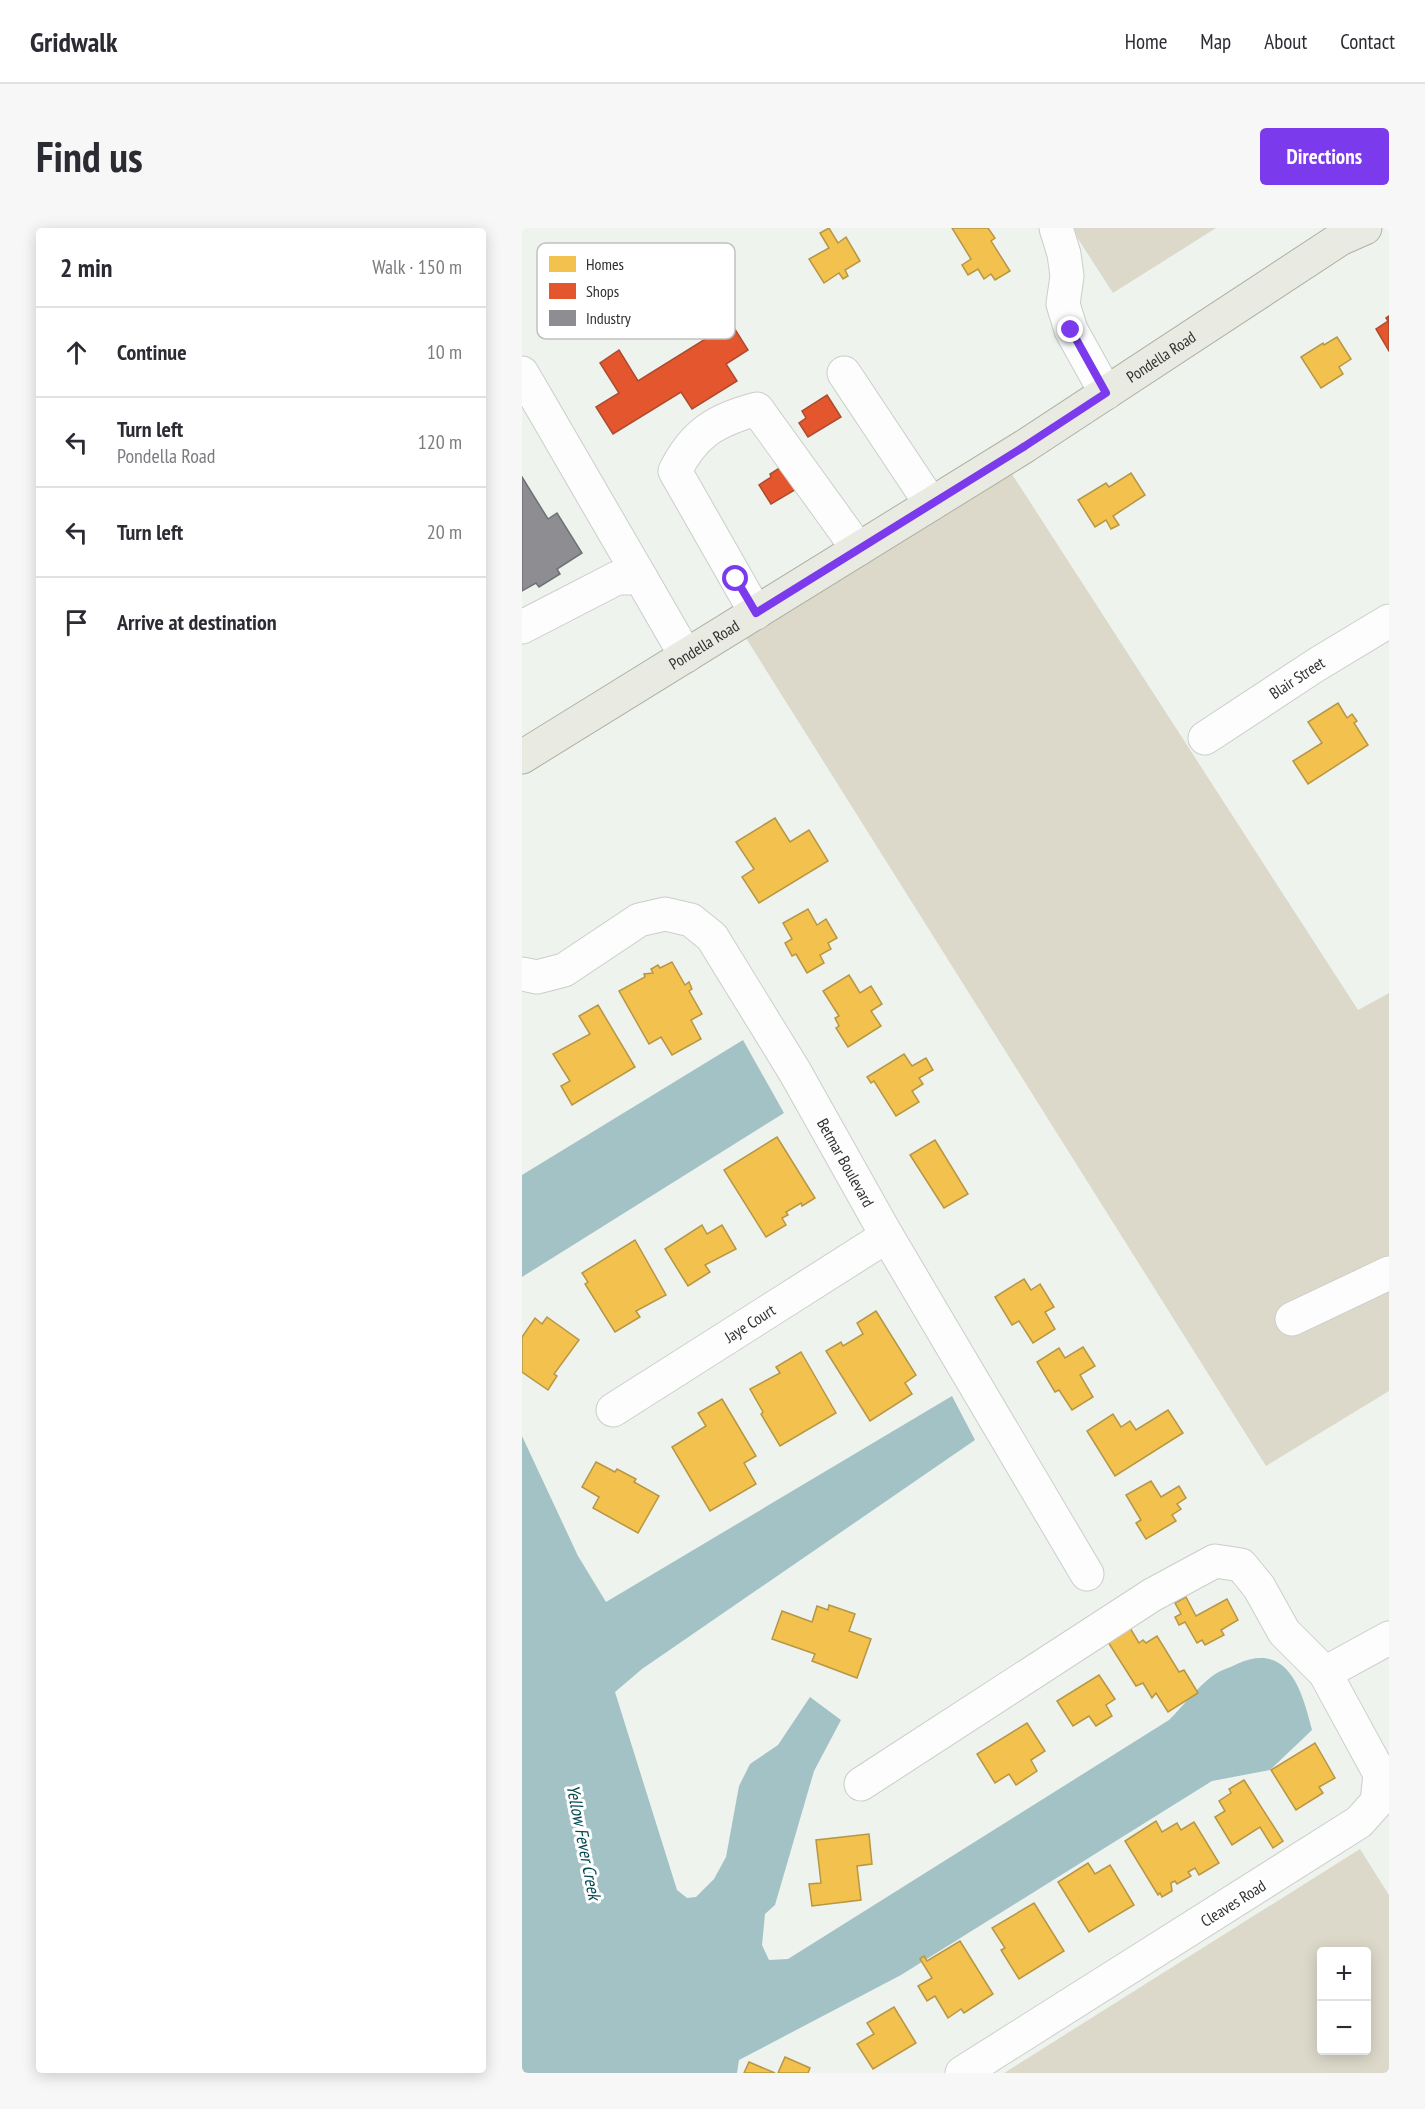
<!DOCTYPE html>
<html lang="en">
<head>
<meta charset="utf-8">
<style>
	:root { --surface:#fff; --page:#f7f7f7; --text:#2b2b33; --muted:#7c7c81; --line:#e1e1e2; --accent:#7c3aed }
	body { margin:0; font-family:"PT Sans Narrow",sans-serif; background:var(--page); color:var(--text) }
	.controls { position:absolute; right:18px; bottom:18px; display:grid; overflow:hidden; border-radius:6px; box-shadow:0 3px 15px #0003 }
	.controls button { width:54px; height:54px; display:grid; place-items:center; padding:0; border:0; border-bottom:2px solid var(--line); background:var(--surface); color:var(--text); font:30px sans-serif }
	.stop { position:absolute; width:18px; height:18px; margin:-14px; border:4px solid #7c3aed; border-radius:50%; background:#fff }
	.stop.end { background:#7c3aed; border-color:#fff; box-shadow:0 2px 6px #0008 }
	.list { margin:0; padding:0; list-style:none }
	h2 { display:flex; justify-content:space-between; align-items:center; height:78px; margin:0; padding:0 24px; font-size:26px }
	h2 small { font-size:20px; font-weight:400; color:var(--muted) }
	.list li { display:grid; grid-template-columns:39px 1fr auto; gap:18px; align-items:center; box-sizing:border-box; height:90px; padding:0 24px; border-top:2px solid var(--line) }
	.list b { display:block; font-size:22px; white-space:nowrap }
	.list p { margin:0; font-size:20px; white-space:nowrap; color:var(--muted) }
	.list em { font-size:20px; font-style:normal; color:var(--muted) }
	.icon { flex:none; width:33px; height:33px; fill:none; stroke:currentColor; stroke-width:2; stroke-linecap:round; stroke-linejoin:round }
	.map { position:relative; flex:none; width:867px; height:1845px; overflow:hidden; border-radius:6px }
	header { display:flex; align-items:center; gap:36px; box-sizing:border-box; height:84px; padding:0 30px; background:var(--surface); border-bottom:2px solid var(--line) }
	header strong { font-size:28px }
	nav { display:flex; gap:33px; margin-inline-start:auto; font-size:21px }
	.intro { display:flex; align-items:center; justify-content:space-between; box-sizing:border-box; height:144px; padding:0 36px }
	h1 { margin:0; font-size:42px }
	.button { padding:15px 27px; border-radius:6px; background:var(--accent); color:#fff; font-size:21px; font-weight:700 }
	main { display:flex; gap:36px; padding:0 36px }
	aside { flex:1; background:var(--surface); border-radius:6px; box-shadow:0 3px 15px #0003 }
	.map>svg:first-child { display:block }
</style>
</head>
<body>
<header>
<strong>Gridwalk</strong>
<nav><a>Home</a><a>Map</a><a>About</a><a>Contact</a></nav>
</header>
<div class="intro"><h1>Find us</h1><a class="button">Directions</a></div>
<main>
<aside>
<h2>2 min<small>Walk · 150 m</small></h2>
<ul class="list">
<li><svg class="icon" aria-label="ahead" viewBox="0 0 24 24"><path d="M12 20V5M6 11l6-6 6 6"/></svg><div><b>Continue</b></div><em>10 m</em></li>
<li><svg class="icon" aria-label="left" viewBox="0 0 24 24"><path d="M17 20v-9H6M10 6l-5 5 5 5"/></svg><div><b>Turn left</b><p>Pondella Road</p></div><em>120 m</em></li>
<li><svg class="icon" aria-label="left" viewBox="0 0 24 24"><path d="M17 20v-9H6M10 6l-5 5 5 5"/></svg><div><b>Turn left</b></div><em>20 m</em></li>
<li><svg class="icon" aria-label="arrive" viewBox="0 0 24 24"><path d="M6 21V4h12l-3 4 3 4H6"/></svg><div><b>Arrive at destination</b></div></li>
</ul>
</aside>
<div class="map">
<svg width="867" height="1845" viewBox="0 0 867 1845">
	<rect width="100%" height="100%" fill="#eef3ee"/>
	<g fill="#ddd9ca" fill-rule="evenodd">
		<polygon points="549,0 694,0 591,65"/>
		<polygon points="488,243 836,782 867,765 867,1163 744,1238 222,407"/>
		<path d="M 838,1621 L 867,1667 L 867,1845 L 482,1845 ZM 800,1724 L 844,1724 L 844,1822 L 800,1822 Z"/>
	</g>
	<g fill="#a2c2c5">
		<polygon points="221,812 262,885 0,1049 0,947"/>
		<path d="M 430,1168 L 453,1212 L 120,1441 L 93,1464 L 155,1662 L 165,1670 L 174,1669 L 192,1651 L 204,1629 L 217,1558 L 228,1536 L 256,1517 L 288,1469 L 319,1492 L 292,1543 L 253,1677 L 243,1686 L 240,1717 L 247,1732 L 266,1731 L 647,1492 C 661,1478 674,1461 689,1449 C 696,1443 707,1440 715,1436 C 766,1413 780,1462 790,1502 L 748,1542 L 690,1553 L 379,1747 L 217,1832 L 215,1845 L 0,1845 L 0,1208 L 56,1328 L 84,1374 Z"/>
	</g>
	<g fill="#f2c14e" stroke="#b79644" stroke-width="1.5">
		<polygon points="307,0 316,15 324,9 338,33 323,42 326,48 321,51 317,45 302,55 287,31 307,20 298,5"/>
		<polygon points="430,0 466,0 473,10 469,13 488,43 473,52 469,46 462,51 456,41 446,47 440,37 449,31"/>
		<polygon points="815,109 829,131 817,139 821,146 799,160 779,129 801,115 802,117"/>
		<polygon points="609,245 623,267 591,288 597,297 589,301 584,292 573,299 556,272 584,255 587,259"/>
		<polygon points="816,475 825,490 830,486 835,493 832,495 846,517 786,556 771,533 800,515 786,494"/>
		<polygon points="253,590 268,614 287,602 306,633 237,675 220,649 232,641 214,614"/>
		<polygon points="286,681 295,697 304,691 315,710 306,715 309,721 298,727 302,735 285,745 274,726 270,728 263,715 270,711 261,695"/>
		<polygon points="150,734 163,757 167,754 170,761 167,763 180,786 169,792 179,811 150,827 139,809 127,816 97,763 123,749 122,746 131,745 129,741 136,737 138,740"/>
		<polygon points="327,747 338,765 349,758 360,776 349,783 359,798 326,819 314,800 317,798 313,790 317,788 301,763"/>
		<polygon points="76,777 113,839 50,877 39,858 48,853 31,826 68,806 57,788"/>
		<polygon points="382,826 390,838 404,830 411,842 397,850 401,856 390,863 397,874 374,888 352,853 349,855 345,849"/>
		<polygon points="255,909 293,970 280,978 279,975 264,984 266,987 260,990 264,997 244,1009 202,942"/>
		<polygon points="413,912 446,966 422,980 388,927"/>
		<polygon points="180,997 185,1006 200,997 214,1021 183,1037 188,1044 166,1058 143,1021"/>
		<polygon points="113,1012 144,1067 114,1083 118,1089 93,1104 63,1056 66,1054 60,1045"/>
		<polygon points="502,1051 509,1062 518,1056 532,1079 523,1084 533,1101 511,1115 497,1093 490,1097 473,1069"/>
		<polygon points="354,1083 394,1147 383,1155 390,1166 348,1193 304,1123 319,1114 321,1118 341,1106 335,1095"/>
		<polygon points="25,1089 57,1112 32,1146 35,1148 26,1162 0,1144 0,1109 13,1090 20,1096"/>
		<polygon points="561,1119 573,1138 558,1147 571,1169 550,1182 537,1162 533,1164 515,1134 537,1120 543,1130"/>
		<polygon points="279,1124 314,1185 258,1218 239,1186 241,1184 228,1161 258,1145 254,1139"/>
		<polygon points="200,1171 234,1228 222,1235 234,1256 188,1283 150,1219 184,1198 176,1185"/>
		<polygon points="646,1182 661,1205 593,1248 565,1203 591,1186 599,1199 608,1193 614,1202"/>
		<polygon points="74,1234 93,1244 95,1241 114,1251 112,1254 137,1268 116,1305 71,1280 77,1269 60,1259"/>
		<polygon points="629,1253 639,1269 657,1258 664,1270 655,1276 659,1281 650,1287 654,1293 624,1311 614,1295 619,1292 604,1267"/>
		<polygon points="664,1369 674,1388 705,1371 716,1392 699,1402 702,1407 683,1417 680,1412 675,1415 663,1394 657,1397 653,1389 659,1386 653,1375"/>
		<polygon points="307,1377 333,1386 327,1403 349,1411 335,1450 290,1433 293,1426 250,1411 260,1383 290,1394 295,1378 306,1382"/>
		<polygon points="608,1400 617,1415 621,1412 624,1415 635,1408 657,1444 662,1442 676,1465 646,1484 634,1465 630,1470 621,1455 614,1458 586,1414"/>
		<polygon points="577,1447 593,1471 584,1477 590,1488 574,1498 567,1488 551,1498 535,1473"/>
		<polygon points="505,1495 523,1523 509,1532 515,1543 494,1557 487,1546 473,1555 455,1526"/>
		<polygon points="793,1515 813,1550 797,1559 801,1565 774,1582 749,1542"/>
		<polygon points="722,1552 761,1613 751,1620 738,1599 710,1617 693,1589 703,1583 697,1573 709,1565 707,1561"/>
		<polygon points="634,1593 640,1604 655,1595 659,1602 672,1594 697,1635 677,1647 673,1640 666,1644 669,1648 655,1656 653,1653 649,1655 650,1663 640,1669 638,1665 636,1667 603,1613"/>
		<polygon points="347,1606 350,1636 335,1638 339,1672 290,1678 287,1656 299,1655 294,1612"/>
		<polygon points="566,1635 573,1646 588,1637 612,1677 567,1704 536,1654"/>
		<polygon points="512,1675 542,1723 497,1751 479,1722 483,1720 470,1700"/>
		<polygon points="438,1713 471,1766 442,1785 439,1781 426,1790 413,1768 405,1773 396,1758 410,1750 398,1731 402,1728 405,1733"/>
		<polygon points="372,1779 394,1815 351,1841 335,1816 352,1806 345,1795"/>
		<polygon points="263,1829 288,1840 286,1845 256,1845"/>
		<polygon points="227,1834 253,1845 222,1845"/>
	</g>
	<g fill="#e4572e" stroke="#ad4b2e" stroke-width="1.5">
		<polygon points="867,88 867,123 854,101 866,93 864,90"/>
		<polygon points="209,95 226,122 204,136 215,153 170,181 159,164 91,206 74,179 97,165 78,135 97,122 116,153"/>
		<polygon points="305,167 319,189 286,209 277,195 284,190 280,183"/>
		<polygon points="262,237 276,260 249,276 237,257 249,249 248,246"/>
	</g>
	<polygon fill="#8d8d92" stroke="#707174" stroke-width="1.5" points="0,249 26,291 35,285 60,325 35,341 38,346 17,359 14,355 0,363"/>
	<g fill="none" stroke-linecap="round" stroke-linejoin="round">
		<defs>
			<g id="minor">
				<polyline points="534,0 542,26 545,48 541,76 549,102 584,165"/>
				<polyline points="0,145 119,350"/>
				<polyline points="322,145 409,276"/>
				<path d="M 234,385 L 153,243 C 172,205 194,192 235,181 L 336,321"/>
				<polyline points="0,399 95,350 119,350 164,428"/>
				<path id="s1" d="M 683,510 L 794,437 L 867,393"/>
				<path id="s2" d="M 0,746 L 15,749 L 42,742 L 117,692 L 143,686 L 169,692 L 190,709 L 273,844 L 365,1008 L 565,1346"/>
				<polyline points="770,1091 867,1045"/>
				<path id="s3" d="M 91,1182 L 365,1008"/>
				<polyline points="803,1445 867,1410"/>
				<polyline points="339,1556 630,1367 693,1333 719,1337 737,1359 762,1404 803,1445 858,1546 855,1574 837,1594 440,1845"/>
			</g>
			<g id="major">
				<path id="s4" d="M 0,529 L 503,218 L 818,11 L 843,0"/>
			</g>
		</defs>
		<use href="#minor" stroke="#cbcecb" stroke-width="35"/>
		<use href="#major" stroke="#aeb2a1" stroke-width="35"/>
		<use href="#minor" stroke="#fcfdfc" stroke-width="33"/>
		<use href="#major" stroke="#e9eae2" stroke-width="33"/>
	</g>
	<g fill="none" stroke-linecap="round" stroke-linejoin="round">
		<polyline stroke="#7c3aed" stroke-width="8" points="214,351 234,385 503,218 584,165 549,102"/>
	</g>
	<g text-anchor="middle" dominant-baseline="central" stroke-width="6" stroke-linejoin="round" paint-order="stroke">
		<g font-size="16" fill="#2d302d" stroke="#fff">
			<text stroke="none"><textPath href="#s4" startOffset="754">Pondella Road</textPath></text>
			<text stroke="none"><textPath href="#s4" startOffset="214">Pondella Road</textPath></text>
			<text stroke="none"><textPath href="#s1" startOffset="110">Blair Street</textPath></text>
			<text stroke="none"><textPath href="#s2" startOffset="476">Betmar Boulevard</textPath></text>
			<text stroke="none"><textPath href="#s3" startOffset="162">Jaye Court</textPath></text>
			<text transform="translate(711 1675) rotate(-32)">Cleaves Road</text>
		</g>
		<g font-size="18" font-style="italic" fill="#024850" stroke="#fff">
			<text transform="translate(62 1614) rotate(79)">Yellow Fever Creek</text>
		</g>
	</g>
	<rect x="15" y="15" width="198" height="96" rx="9" fill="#fff" stroke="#c0c1c0" stroke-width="1.5"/>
	<rect x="27" y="28" width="27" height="16" fill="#f2c14e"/>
	<rect x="27" y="55" width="27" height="16" fill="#e4572e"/>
	<rect x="27" y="82" width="27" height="16" fill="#8d8d92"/>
	<g font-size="16" fill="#2d302d">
		<text x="64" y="42">Homes</text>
		<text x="64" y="69">Shops</text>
		<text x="64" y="96">Industry</text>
	</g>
</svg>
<div class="controls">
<button>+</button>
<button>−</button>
</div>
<div class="stop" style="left:214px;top:351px"></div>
<div class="stop end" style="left:549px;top:102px"></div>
</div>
</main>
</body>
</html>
